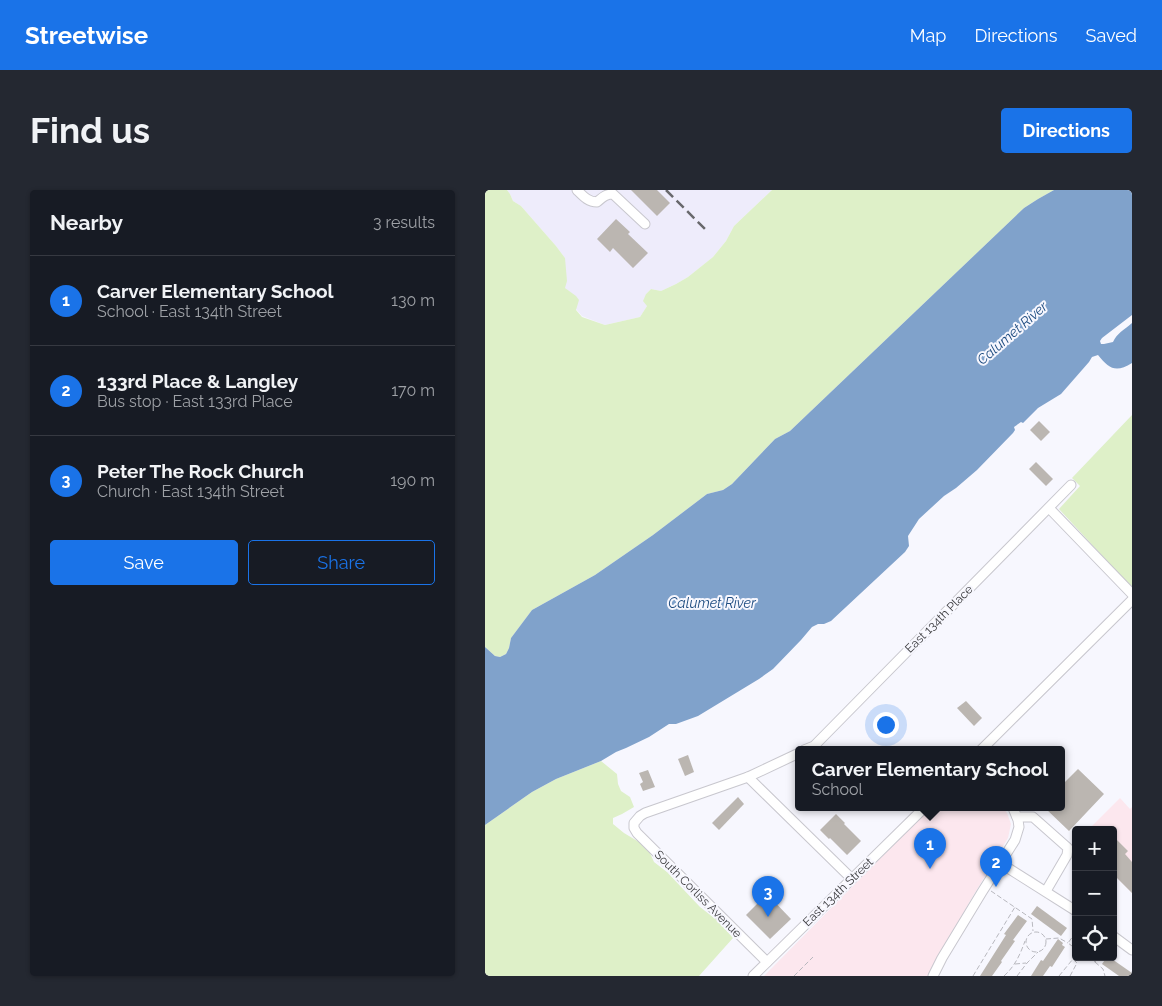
<!DOCTYPE html>
<html lang="en">
<head>
<meta charset="utf-8">
<style>
	:root { --surface:#171b24; --page:#242831; --text:#f1f3f6; --muted:#9ea1a6; --line:#363941; --accent:#1a73e8 }
	body { margin:0; font-family:Raleway,sans-serif; background:var(--page); color:var(--text) }
	.controls { position:absolute; right:15px; bottom:15px; display:grid; overflow:hidden; border-radius:5px; box-shadow:0 1px 4px #0004 }
	.controls button { width:45px; height:45px; display:grid; place-items:center; padding:0; border:0; border-bottom:1px solid var(--line); background:var(--surface); color:var(--text); font:25px sans-serif }
	.you { position:absolute; left:400px; top:534px; width:18px; height:18px; margin:-12px; border:4px solid #fff; border-radius:50%; background:#1a73e8; box-shadow:0 0 0 8px #1a73e833 }
	.badge { display:grid; place-items:center; width:32px; height:32px; border-radius:50%; background:var(--accent); color:#fff; font-size:16px; font-weight:700 }
	.pin { position:absolute; translate:-50% -41px; filter:drop-shadow(0 1px 2px #0008) }
	.pin::after { content:''; position:absolute; top:26px; width:18px; height:15px; background:inherit; clip-path:polygon(0 0,100% 0,50% 100%) }
	.popup { position:absolute; left:310px; top:556px; width:270px; height:65px; box-sizing:border-box; display:grid; place-content:center; border-radius:5px; background:var(--surface); filter:drop-shadow(0 1px 4px #0005); font-size:16px; white-space:nowrap; color:var(--muted) }
	.popup b { font-size:19px; color:var(--text) }
	.popup::after { content:''; position:absolute; left:50%; top:100%; margin-left:-10px; border:10px solid transparent; border-top-color:var(--surface) }
	.list { margin:0; padding:0; list-style:none }
	h2 { display:flex; justify-content:space-between; align-items:center; height:65px; margin:0; padding:0 20px; font-size:21px }
	h2 small { font-size:16px; font-weight:400; color:var(--muted) }
	.list li { display:grid; grid-template-columns:32px 1fr auto; gap:15px; align-items:center; box-sizing:border-box; height:90px; padding:0 20px; border-top:1px solid var(--line) }
	.list b { display:block; font-size:19px; white-space:nowrap }
	.list p { margin:0; font-size:16px; white-space:nowrap; color:var(--muted) }
	.list em { font-size:16px; font-style:normal; color:var(--muted) }
	.actions { display:flex; gap:10px; padding:15px 20px }
	.actions a { flex:1; padding:11px 0; border:1px solid var(--accent); border-radius:5px; text-align:center; font-size:18px; color:var(--accent) }
	.actions .main { background:var(--accent); color:#fff }
	.icon { flex:none; width:28px; height:28px; fill:none; stroke:currentColor; stroke-width:2; stroke-linecap:round; stroke-linejoin:round }
	.map { position:relative; flex:none; width:647px; height:786px; overflow:hidden; border-radius:5px }
	header { display:flex; align-items:center; gap:30px; box-sizing:border-box; height:70px; padding:0 25px; background:var(--accent); color:#fff }
	header strong { font-size:24px }
	nav { display:flex; gap:28px; margin-inline-start:auto; font-size:18px }
	.intro { display:flex; align-items:center; justify-content:space-between; box-sizing:border-box; height:120px; padding:0 30px }
	h1 { margin:0; font-size:35px }
	.button { padding:12px 22px; border-radius:5px; background:var(--accent); color:#fff; font-size:18px; font-weight:700 }
	main { display:flex; gap:30px; padding:0 30px }
	aside { flex:1; background:var(--surface); border-radius:5px; box-shadow:0 1px 4px #0004 }
	.map>svg:first-child { display:block }
</style>
</head>
<body>
<header>
<strong>Streetwise</strong>
<nav><a>Map</a><a>Directions</a><a>Saved</a></nav>
</header>
<div class="intro"><h1>Find us</h1><a class="button">Directions</a></div>
<main>
<aside>
<h2>Nearby<small>3 results</small></h2>
<ul class="list">
<li><span class="badge">1</span><div><b>Carver Elementary School</b><p>School · East 134th Street</p></div><em>130 m</em></li>
<li><span class="badge">2</span><div><b>133rd Place &amp; Langley</b><p>Bus stop · East 133rd Place</p></div><em>170 m</em></li>
<li><span class="badge">3</span><div><b>Peter The Rock Church</b><p>Church · East 134th Street</p></div><em>190 m</em></li>
</ul>
<div class="actions"><a class="main">Save</a><a>Share</a></div>
</aside>
<div class="map">
<svg width="647" height="786" viewBox="0 0 647 786">
	<rect width="100%" height="100%" fill="#f7f7fe"/>
	<polygon fill="#eeecfb" points="22,0 287,0 249,36 241,51 228,67 203,87 191,94 176,101 166,99 161,104 162,116 155,127 120,135 97,126 91,119 80,98 80,68 71,56 36,16 28,11 25,4"/>
	<g fill="#fce7ee">
		<polygon points="635,608 645,619 647,617 647,703 628,684 628,640 603,640"/>
		<polygon points="445,618 518,618 522,623 526,634 523,648 485,711 444,786 279,786"/>
	</g>
	<g fill="#def0c8">
		<polygon points="0,0 22,0 25,4 28,11 36,16 71,56 80,68 82,91 80,98 91,106 94,110 91,120 97,127 120,135 155,127 162,116 158,111 161,104 166,99 176,101 191,94 203,87 228,67 241,51 249,36 287,0 569,0 553,9 539,18 305,241 290,249 247,294 238,300 222,304 168,345 110,385 47,420 26,448 24,458 21,464 15,467 10,466 0,457"/>
		<polygon points="647,225 647,398 574,319 595,296 587,288"/>
		<polygon points="116,571 132,584 133,594 136,601 145,607 149,617 137,624 128,628 128,634 139,643 154,652 164,661 169,672 182,682 215,717 233,731 248,748 214,786 0,786 0,635 47,602 71,589"/>
	</g>
	<path fill="#80a2cb" d="M 569,0 L 647,0 L 647,125 L 617,148 L 615,151 L 616,154 L 619,154 L 628,152 C 632,143 639,140 647,133 L 647,173 C 631,183 624,179 613,165 L 607,167 L 604,172 L 576,204 L 553,218 L 538,233 L 536,232 L 529,237 L 530,240 L 528,243 L 492,280 L 471,298 L 459,306 L 434,329 L 423,346 L 424,356 L 420,362 L 346,431 L 339,434 L 333,434 L 327,437 L 316,450 L 288,479 L 274,489 L 213,526 L 191,534 L 184,534 L 164,547 L 141,558 L 131,562 L 116,571 L 71,589 L 47,602 L 0,635 L 0,457 L 10,466 L 15,467 L 21,464 L 24,458 L 26,448 L 47,420 L 110,385 L 168,345 L 222,304 L 238,300 L 247,294 L 290,249 L 305,241 L 539,18 L 553,9 Z"/>
	<g fill="#bbb6b1">
		<polygon points="146,0 172,0 185,13 172,26"/>
		<polygon points="131,29 145,42 143,44 163,63 148,78 128,58 125,62 112,49"/>
		<polygon points="554,231 565,242 556,251 545,240"/>
		<polygon points="551,272 568,289 561,296 544,279"/>
		<polygon points="481,511 497,528 489,536 472,518"/>
		<polygon points="203,565 209,582 200,586 193,569"/>
		<polygon points="593,579 619,604 584,641 560,618 576,618 576,596"/>
		<polygon points="163,580 170,597 158,601 155,594 158,592 154,583"/>
		<polygon points="253,607 259,614 234,640 227,633"/>
		<polygon points="351,624 360,633 359,634 376,651 362,665 345,648 344,649 335,640"/>
		<polygon points="628,646 643,661 640,664 647,672 647,703 628,684"/>
		<polygon points="282,704 306,729 285,749 261,725"/>
		<polygon points="552,716 582,738 576,746 546,724"/>
		<polygon points="533,725 542,731 528,750 530,751 516,771 517,772 507,786 495,786 521,745 519,744"/>
		<polygon points="573,749 578,753 577,755 580,757 567,777 565,776 558,786 546,786 556,770 558,771"/>
		<polygon points="622,767 624,767 647,783 647,786 634,786 617,774"/>
	</g>
	<g fill="none" stroke-linecap="round" stroke-linejoin="round">
		<defs>
			<g id="minor">
				<path d="M 92,0 C 98,6 103,12 112,12 C 117,8 120,4 128,4 L 160,34"/>
				<polyline points="564,318 647,404"/>
				<polyline points="319,560 329,556 586,295"/>
				<polyline points="496,560 647,410"/>
				<polyline points="263,587 367,689"/>
				<polyline points="532,627 548,627 583,658 582,665 561,701"/>
				<polyline points="515,673 591,721"/>
				<polyline points="628,746 647,760"/>
				<polyline points="282,772 152,643 149,638 149,633 155,626 160,623 263,587 314,563"/>
				<polyline points="268,786 439,618"/>
				<polyline points="448,786 457,768 497,702 530,650 534,637 533,630 528,618"/>
			</g>
		</defs>
		<use href="#minor" stroke="#c8c7ce" stroke-width="11"/>
		<g stroke="#b8b8be" stroke-width="1" stroke-dasharray="5 2.5" stroke-linecap="butt">
			<polyline points="506,701 547,729 548,741"/>
			<circle cx="551" cy="752" r="10"/>
			<polyline points="591,742 583,753 591,759"/>
			<polyline points="561,749 574,748 583,753"/>
			<polyline points="603,767 610,772 614,767"/>
			<polyline points="610,772 618,779 620,786"/>
			<polyline points="530,774 541,773"/>
			<polyline points="309,786 328,767"/>
			<polyline points="488,786 530,717"/>
			<path d="M 519,786 C 530,776 535,765 540,751"/>
			<polyline points="532,786 542,773 553,762"/>
			<polyline points="574,786 588,769 592,773 585,786"/>
		</g>
		<use href="#minor" stroke="#fff" stroke-width="9"/>
		<polyline stroke="#69696d" stroke-width="2.5" stroke-dasharray="10 5" stroke-linecap="butt" points="181,0 220,39"/>
	</g>
	<g text-anchor="middle" dominant-baseline="central" stroke-width="4" stroke-linejoin="round" paint-order="stroke">
		<g font-size="12" fill="#3c3c3f" stroke="#f7f7fe">
			<text transform="translate(454 429) rotate(-45)">East 134th Place</text>
			<text transform="translate(353 702) rotate(-44)">East 134th Street</text>
			<text transform="translate(213 704) rotate(45)">South Corliss Avenue</text>
		</g>
		<g font-size="14" font-style="italic" fill="#1e4c81" stroke="#f7f7fe">
			<text transform="translate(527 143) rotate(-41)">Calumet River</text>
			<text x="227" y="413">Calumet River</text>
		</g>
	</g>
</svg>
<div class="controls">
<button>+</button>
<button>−</button>
<button><svg class="icon" aria-label="locate" viewBox="0 0 24 24"><circle cx="12" cy="12" r="6"/><path d="M12 2v4M12 18v4M2 12h4M18 12h4"/></svg></button>
</div>
<div class="you"></div>
<div class="pin badge" style="left:445px;top:679px">1</div>
<div class="popup"><b>Carver Elementary School</b>School</div>
<div class="pin badge" style="left:511px;top:697px">2</div>
<div class="pin badge" style="left:283px;top:727px">3</div>
</div>
</main>
</body>
</html>
